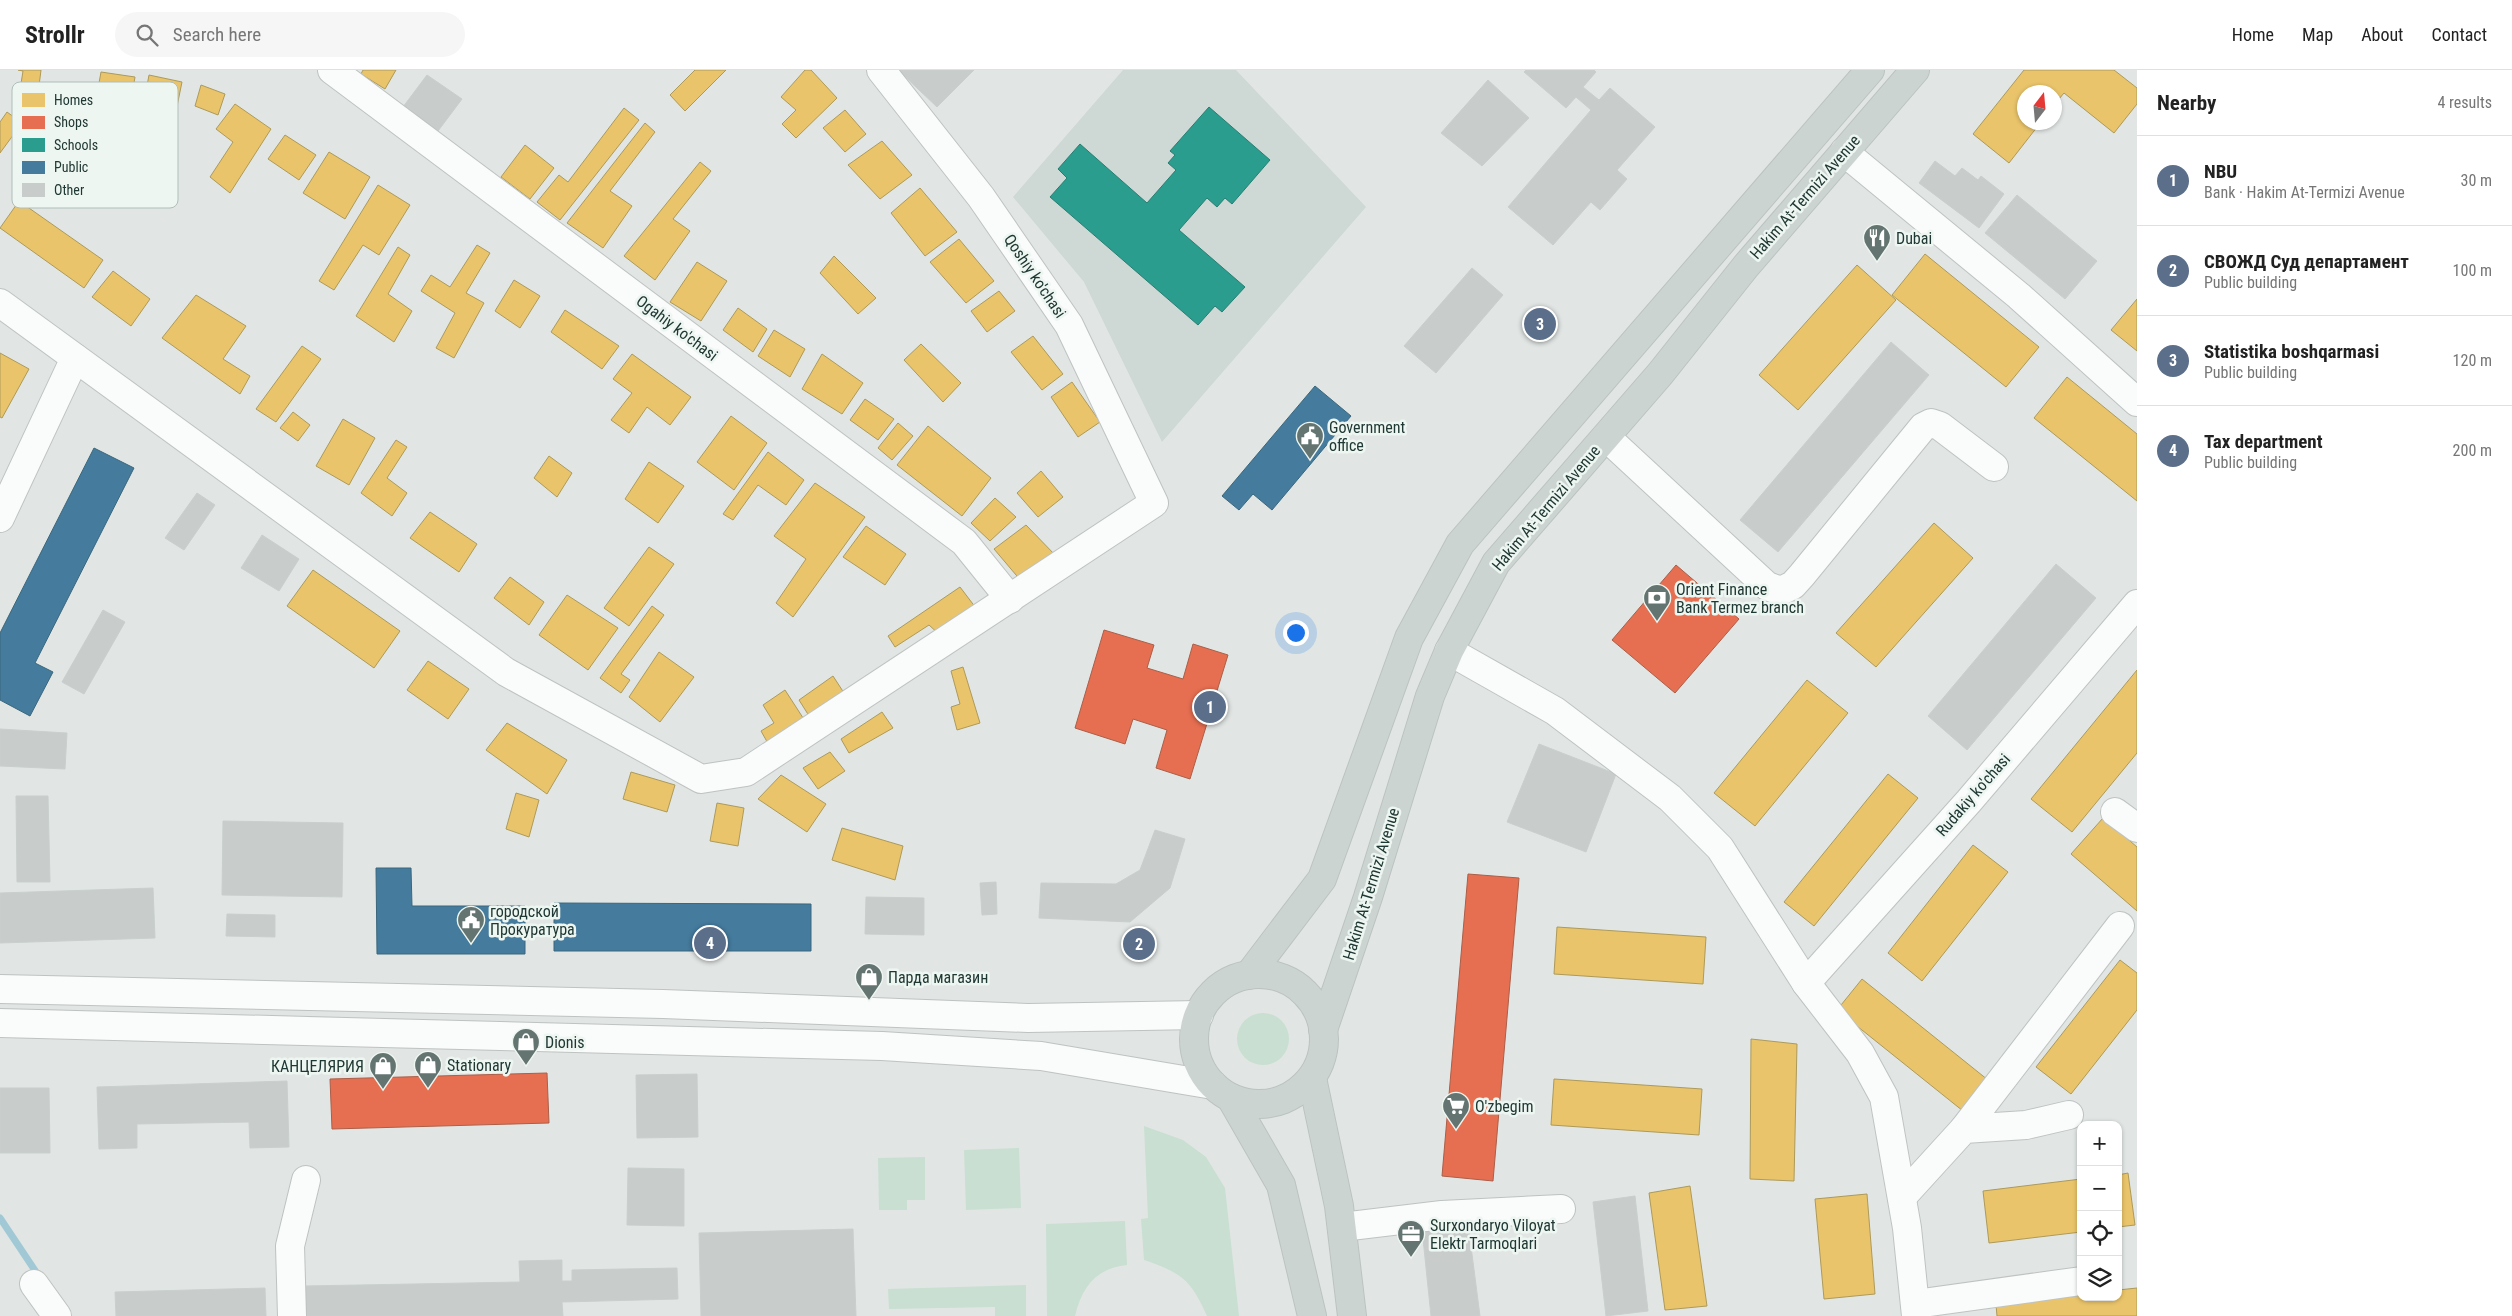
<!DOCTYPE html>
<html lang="en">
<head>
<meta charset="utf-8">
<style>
	:root { --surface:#fff; --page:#f6f6f6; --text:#222; --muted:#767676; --line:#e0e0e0; --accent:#2563eb }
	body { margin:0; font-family:"Roboto Condensed",sans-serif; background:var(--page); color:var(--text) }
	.controls { position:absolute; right:15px; bottom:15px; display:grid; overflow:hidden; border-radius:10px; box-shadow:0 1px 4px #0004 }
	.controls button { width:45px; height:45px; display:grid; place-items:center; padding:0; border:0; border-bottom:1px solid var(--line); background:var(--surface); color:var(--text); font:25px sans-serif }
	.compass { position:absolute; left:2017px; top:15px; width:45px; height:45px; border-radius:50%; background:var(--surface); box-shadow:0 1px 4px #0004; rotate:16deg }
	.you { position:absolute; left:1295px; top:562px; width:18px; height:18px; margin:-12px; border:4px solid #fff; border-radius:50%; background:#1a73e8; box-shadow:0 0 0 8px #1a73e833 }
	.badge { display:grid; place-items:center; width:32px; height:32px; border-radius:50%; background:var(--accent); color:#fff; font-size:16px; font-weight:700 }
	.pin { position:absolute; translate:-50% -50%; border:2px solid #fff; box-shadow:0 1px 5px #0006 }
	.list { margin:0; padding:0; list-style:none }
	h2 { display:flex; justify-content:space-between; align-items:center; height:65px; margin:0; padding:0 20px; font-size:21px }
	h2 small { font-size:16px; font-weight:400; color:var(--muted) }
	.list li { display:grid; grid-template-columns:32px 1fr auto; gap:15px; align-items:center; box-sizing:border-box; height:90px; padding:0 20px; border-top:1px solid var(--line) }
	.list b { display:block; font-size:19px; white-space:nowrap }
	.list p { margin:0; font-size:16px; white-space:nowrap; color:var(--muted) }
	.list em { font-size:16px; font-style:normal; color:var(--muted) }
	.icon { flex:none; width:28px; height:28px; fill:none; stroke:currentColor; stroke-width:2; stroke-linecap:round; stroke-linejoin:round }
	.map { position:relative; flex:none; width:2137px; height:1246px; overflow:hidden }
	header { display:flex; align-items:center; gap:30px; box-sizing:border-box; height:70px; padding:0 25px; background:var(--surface); border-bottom:1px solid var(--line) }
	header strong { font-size:24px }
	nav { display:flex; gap:28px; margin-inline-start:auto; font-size:18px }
	.search { width:350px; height:45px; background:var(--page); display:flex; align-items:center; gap:12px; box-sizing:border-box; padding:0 18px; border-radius:28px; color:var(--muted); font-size:19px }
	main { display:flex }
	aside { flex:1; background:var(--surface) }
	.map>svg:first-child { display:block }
</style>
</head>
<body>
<header>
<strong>Strollr</strong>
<div class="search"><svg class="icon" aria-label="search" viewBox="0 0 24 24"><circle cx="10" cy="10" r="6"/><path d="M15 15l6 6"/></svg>Search here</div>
<nav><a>Home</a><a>Map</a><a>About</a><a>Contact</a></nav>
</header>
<main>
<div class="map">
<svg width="2137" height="1246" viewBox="0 0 2137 1246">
	<rect width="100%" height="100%" fill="#e1e6e4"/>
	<polygon fill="#ced8d4" points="1123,0 1236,0 1366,137 1162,372 1084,212 1013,127"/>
	<g fill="#c9dfd2">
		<circle cx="1263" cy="969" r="26"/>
		<path d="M 1144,1056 L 1183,1070 L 1206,1087 L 1225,1118 L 1239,1246 L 1207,1246 C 1191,1210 1182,1203 1144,1190 L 1141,1149 L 1148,1148 Z"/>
		<polygon points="1019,1078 1021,1138 966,1140 964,1080"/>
		<polygon points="925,1087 925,1130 907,1130 907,1140 879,1140 878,1088"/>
		<path d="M 1125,1151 L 1127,1195 C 1097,1198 1082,1216 1075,1246 L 1047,1246 L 1046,1154 Z"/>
		<polygon points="1026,1215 1026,1246 995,1246 995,1237 889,1239 888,1219"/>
	</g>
	<g fill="#e9c46a" stroke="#ad9a5a">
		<polygon points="18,0 41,0 38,24 20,20 23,1"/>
		<polygon points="363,0 396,0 385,19 361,4"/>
		<polygon points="695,0 726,0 685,41 670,25"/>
		<polygon points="805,0 811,0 837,28 796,68 782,54 796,40 781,27"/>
		<polygon points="2024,0 2114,0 2137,18 2137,34 2114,63 2064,23 2054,35 2054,22 2024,22 2024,52 2041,52 2009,93 1973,64"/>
		<polygon points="101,2 135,7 129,42 95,35"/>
		<polygon points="149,5 182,12 175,46 143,37"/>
		<polygon points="201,15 225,24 218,45 195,36"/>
		<polygon points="235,34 271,59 230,123 210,107 233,72 216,59"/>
		<polygon points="624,38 639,50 560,150 537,132 559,105 568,112"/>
		<polygon points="845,40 866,64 845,82 823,58"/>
		<polygon points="7,42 22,53 0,83 0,52"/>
		<polygon points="645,53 655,62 610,121 632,136 603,178 567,153"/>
		<polygon points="285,65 316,85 299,110 268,89"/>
		<polygon points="882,71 912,105 880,129 848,95"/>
		<polygon points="525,75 554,98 530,129 501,107"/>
		<polygon points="329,82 370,107 345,149 303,123"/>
		<polygon points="700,92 711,101 673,149 690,161 655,210 624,186"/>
		<polygon points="378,115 410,135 379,185 363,175 334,220 319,211"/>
		<polygon points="920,118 957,162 925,186 891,143"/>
		<polygon points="19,131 103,190 84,218 0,158"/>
		<polygon points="959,169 994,211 966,233 930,192"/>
		<polygon points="477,175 490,183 466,223 484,233 454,288 436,278 455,243 421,221 431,205 450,217"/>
		<polygon points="398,177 410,185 388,224 412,241 394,272 356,246"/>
		<polygon points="1925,184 2039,277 2006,317 1892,225"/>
		<polygon points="834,186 876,228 858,244 820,203"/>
		<polygon points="697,192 727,211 701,251 670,232"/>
		<polygon points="1857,195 1896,230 1798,340 1759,305"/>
		<polygon points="113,201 150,229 131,256 92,227"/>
		<polygon points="514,210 540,226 520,258 495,241"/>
		<polygon points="999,221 1015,241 987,262 971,241"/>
		<polygon points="196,225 246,256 223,289 250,306 240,324 162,268"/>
		<polygon points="2137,229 2137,281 2111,260"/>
		<polygon points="738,238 767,259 753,282 723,260"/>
		<polygon points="565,240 619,276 602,299 551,262"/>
		<polygon points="774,260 805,279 790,307 758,286"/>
		<polygon points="1033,266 1063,304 1042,320 1011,282"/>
		<polygon points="921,274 961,313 943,332 904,290"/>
		<polygon points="302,276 321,289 276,352 256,339"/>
		<polygon points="0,283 29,299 2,348 0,347"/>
		<polygon points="632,284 691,327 670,355 647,337 629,363 611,350 632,323 613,309"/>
		<polygon points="822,284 863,313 842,344 802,319"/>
		<polygon points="2067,307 2137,364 2137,431 2034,348"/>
		<polygon points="1072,312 1100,352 1078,367 1051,327"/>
		<polygon points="865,329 894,349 878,370 850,350"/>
		<polygon points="293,342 310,355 298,371 280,358"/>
		<polygon points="731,346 767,373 734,420 697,392"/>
		<polygon points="343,349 375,368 349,415 316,396"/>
		<polygon points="898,353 913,366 892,390 878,378"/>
		<polygon points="928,356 991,408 962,446 897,395"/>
		<polygon points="396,370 407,377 387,408 407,423 392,446 361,423"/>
		<polygon points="768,382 804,410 786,435 758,415 733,450 723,444"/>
		<polygon points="549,386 572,403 557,427 534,408"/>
		<polygon points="649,392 684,416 658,453 625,429"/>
		<polygon points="1041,401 1063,427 1038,447 1017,423"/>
		<polygon points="815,413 865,447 793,547 776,533 806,489 774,466"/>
		<polygon points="995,428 1016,447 990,471 971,453"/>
		<polygon points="430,442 477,474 459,502 410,468"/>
		<polygon points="1934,453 1973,488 1876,597 1836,563"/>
		<polygon points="1026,455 1057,487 1022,512 994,479"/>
		<polygon points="866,456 906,484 885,515 843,487"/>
		<polygon points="649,477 674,494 629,556 604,538"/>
		<polygon points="313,500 400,561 374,598 287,536"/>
		<polygon points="510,507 544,532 529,555 494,528"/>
		<polygon points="960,517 979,542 940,565 929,555 895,577 888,566"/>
		<polygon points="567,525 618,558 588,600 539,565"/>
		<polygon points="652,536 664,545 621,604 630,610 621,623 600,608"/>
		<polygon points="659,582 694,607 660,652 629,627"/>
		<polygon points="428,591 469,619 448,649 407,620"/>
		<polygon points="963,597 980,653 957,660 951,637 960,634 951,601"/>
		<polygon points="2137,600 2137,683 2072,762 2031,729"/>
		<polygon points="833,606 846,626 811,649 799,630"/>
		<polygon points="1807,610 1848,643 1755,756 1714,723"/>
		<polygon points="785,620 807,654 770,677 761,661 774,653 763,635"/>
		<polygon points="882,642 893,658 849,683 841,669"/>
		<polygon points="507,653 567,690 547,724 486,680"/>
		<polygon points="830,682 845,701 818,719 803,698"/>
		<polygon points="631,702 675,715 667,742 623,729"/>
		<polygon points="1888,704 1918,728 1814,856 1784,832"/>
		<polygon points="781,705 826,734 807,762 758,729"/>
		<polygon points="516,723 539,730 529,767 506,759"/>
		<polygon points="717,733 744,738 738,776 710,771"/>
		<polygon points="2103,748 2137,777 2137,841 2071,784"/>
		<polygon points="842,758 903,776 895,810 832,790"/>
		<polygon points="1973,775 2008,802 1922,911 1888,883"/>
		<polygon points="1557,857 1706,867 1703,914 1554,904"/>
		<polygon points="2120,890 2137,903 2137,940 2071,1024 2036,997"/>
		<polygon points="1862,909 1993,1014 1968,1045 1837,940"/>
		<polygon points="1751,969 1797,974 1794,1111 1750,1109"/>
		<polygon points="1554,1009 1702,1019 1699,1065 1551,1055"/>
		<polygon points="2128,1103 2135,1155 2118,1157 2118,1105"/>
		<polygon points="2081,1109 2081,1162 1989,1173 1983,1121"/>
		<polygon points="1690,1116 1707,1236 1665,1240 1649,1123"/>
		<polygon points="1867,1124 1875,1224 1824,1229 1815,1129"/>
		<polygon points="2137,1218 2137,1246 1997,1246 1996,1235 2081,1225 2081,1227 2118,1227 2118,1220"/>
	</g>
	<g fill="#e76f51" stroke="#ab5e48">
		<polygon points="1676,495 1739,549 1675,623 1612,570"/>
		<polygon points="1104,560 1154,575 1147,598 1183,609 1193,574 1228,585 1190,709 1156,698 1167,660 1133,649 1125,674 1075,658"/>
		<polygon points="1468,804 1519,808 1493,1111 1442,1106"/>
		<polygon points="547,1003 549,1053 332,1059 330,1009"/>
	</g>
	<polygon fill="#2a9d8f" stroke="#277f73" points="1209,37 1270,90 1232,134 1225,128 1217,137 1207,128 1179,160 1245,217 1222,242 1215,236 1198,255 1050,127 1067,108 1058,99 1080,74 1147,133 1176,100 1168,93 1175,85 1170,81"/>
	<g fill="#457b9d" stroke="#3a677d">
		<polygon points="1315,316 1351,346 1272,440 1253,424 1239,440 1222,426"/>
		<polygon points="94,378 134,398 35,593 53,602 30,646 0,630 0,563"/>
		<polygon points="376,798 411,798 412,836 525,836 525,884 377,884"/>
		<polygon points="554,833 811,834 811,881 554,881"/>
	</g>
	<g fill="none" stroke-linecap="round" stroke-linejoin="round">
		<polyline stroke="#a1c9d5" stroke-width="7" points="0,1148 40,1208"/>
	</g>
	<g fill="#c8cdcb" stroke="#c9cfcd">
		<polygon points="898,0 974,0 937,37"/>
		<polygon points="1526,0 1594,0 1596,2 1583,17 1599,30 1610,18 1655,57 1617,100 1627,109 1600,140 1591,132 1553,175 1508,137 1591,40 1576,27 1566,38 1524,2"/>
		<polygon points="427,5 462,29 438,61 403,37"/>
		<polygon points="1488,10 1529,48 1482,96 1441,63"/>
		<polygon points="1935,91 1955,106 1962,98 1978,110 1981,106 2004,124 1979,158 1919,113"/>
		<polygon points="2017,125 2097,191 2065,229 1985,163"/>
		<polygon points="1472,198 1503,225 1436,303 1404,276"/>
		<polygon points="1891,272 1929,305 1778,482 1740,450"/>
		<polygon points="197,423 215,435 184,480 165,468"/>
		<polygon points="262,465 299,489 279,521 241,498"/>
		<polygon points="2056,494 2096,528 1967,680 1928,646"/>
		<polygon points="103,540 125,552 84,624 62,612"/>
		<polygon points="0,659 67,663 65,699 0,696"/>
		<polygon points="1539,674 1616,704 1586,782 1507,752"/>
		<polygon points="16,726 48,726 50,812 17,812"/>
		<polygon points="223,751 343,753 342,827 222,825"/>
		<polygon points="1155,760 1185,769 1170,818 1130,852 1039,848 1041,813 1116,814 1140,800"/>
		<polygon points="996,812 997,844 982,845 980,813"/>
		<polygon points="153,818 155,868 0,873 0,823"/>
		<polygon points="866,827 924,828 924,865 865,864"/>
		<polygon points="227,844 275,845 275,867 226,866"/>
		<polygon points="697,1004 698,1067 637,1068 636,1005"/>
		<polygon points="287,1011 289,1077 250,1078 249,1052 137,1054 137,1078 99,1079 97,1017"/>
		<polygon points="0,1018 49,1018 50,1083 0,1083"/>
		<polygon points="628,1098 684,1099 684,1156 627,1155"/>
		<polygon points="1635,1126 1648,1241 1606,1246 1593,1132"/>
		<polygon points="1468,1153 1480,1246 1431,1246 1422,1159"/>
		<polygon points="853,1159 856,1246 701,1246 699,1163"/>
		<polygon points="562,1190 562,1211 572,1211 572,1200 677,1198 678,1229 562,1232 563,1246 305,1246 304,1216 520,1212 519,1191"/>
		<polygon points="265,1218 266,1246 116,1246 115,1222"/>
	</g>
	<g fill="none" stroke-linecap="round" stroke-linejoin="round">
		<defs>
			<g id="minor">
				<polyline points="332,0 964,472 1010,529"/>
				<polyline points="1844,82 2019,226 2137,332"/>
				<polyline points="0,233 506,602 701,709 746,702 1154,433 1069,255 981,127 881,0"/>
				<polyline points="1606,367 1767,516 1781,521 1793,515 1802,505 1923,357 1931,353 1940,356 1994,397"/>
				<polyline points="0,448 75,288"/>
				<polyline points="1449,581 1555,641 1670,728 1720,778 1806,913 1860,983 1884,1027 1907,1158 1916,1246"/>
				<polyline points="2115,742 2137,758"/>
				<polyline points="1806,913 1969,731 2137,534"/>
				<polyline points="0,919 663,934 1028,948 1199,945"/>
				<polyline points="0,953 882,976 1041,986 1213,1015"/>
				<polyline points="1964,1059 2120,856"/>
				<polyline points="1902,1127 1964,1059 2026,1055 2069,1045"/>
				<polyline points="1342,1157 1442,1145 1561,1139"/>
				<polyline points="34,1214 57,1246"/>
				<polyline points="1915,1234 2081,1211"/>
				<polyline points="292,1246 290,1176 306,1110"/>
			</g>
			<g id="major">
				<circle cx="1259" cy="969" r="65"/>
				<polyline points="1249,905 1322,809 1409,568 1460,474 1870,0"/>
				<polyline points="1323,960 1368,827 1430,626 1449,581 1496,493 1660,304 1746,196 1915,0"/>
				<polyline points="1312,1008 1339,1136 1352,1246"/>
				<polyline points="1231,1028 1281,1115 1312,1246"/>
			</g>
		</defs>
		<use href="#minor" stroke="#bec3c1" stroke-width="30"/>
		<use href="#major" stroke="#bbc3c1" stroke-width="30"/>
		<use href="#minor" stroke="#fafbfb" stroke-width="28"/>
		<use href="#major" stroke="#ccd4d2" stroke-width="28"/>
	</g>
	<defs>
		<symbol id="restaurant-pin" viewBox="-11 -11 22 30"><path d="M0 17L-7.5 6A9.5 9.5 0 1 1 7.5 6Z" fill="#647571" stroke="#eef6f2"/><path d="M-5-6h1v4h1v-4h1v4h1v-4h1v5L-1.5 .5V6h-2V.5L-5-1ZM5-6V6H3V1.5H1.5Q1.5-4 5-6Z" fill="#fff"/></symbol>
		<symbol id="civic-pin" viewBox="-11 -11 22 30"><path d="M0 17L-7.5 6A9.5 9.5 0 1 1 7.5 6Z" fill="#647571" stroke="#eef6f2"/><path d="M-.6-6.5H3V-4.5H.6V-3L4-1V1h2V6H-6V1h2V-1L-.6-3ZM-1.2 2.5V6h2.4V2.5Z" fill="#fff"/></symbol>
		<symbol id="bank-pin" viewBox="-11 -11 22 30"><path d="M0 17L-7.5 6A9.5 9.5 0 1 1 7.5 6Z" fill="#647571" stroke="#eef6f2"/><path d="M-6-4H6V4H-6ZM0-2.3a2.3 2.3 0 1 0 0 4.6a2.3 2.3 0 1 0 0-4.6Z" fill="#fff"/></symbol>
		<symbol id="shop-pin" viewBox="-11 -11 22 30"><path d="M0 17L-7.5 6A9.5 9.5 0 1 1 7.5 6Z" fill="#647571" stroke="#eef6f2"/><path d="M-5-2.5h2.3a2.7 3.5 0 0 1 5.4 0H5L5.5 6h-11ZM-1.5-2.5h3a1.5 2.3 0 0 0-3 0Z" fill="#fff"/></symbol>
		<symbol id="supermarket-pin" viewBox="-11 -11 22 30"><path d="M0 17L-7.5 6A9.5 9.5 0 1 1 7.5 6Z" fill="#647571" stroke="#eef6f2"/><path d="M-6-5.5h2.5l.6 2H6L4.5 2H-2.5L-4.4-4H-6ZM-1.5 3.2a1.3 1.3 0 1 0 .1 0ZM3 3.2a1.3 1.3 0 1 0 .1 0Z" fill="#fff"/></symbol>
		<symbol id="office-pin" viewBox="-11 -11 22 30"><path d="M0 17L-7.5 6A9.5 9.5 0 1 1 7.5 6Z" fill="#647571" stroke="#eef6f2"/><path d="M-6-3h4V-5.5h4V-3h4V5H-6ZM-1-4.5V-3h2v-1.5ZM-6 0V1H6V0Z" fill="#fff"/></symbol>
	</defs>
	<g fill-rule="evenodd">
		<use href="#restaurant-pin" x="1861" y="152" width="32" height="43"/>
		<use href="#civic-pin" x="1294" y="350" width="32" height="43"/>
		<use href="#bank-pin" x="1641" y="512" width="32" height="43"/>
		<use href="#civic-pin" x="455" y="834" width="32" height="43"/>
		<use href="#shop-pin" x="853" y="891" width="32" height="43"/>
		<use href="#shop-pin" x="510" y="956" width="32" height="43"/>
		<use href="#shop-pin" x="412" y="979" width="32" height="43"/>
		<use href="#shop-pin" x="367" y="980" width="32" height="43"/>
		<use href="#supermarket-pin" x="1440" y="1020" width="32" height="43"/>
		<use href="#office-pin" x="1395" y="1148" width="32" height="43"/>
	</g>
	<g text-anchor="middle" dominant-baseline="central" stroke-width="5" stroke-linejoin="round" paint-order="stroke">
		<g font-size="16" fill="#203833" stroke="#eef6f2">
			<text transform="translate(1805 127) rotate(-49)">Hakim At-Termizi Avenue</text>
			<text transform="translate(1035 206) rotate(56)">Qoshiy ko'chasi</text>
			<text transform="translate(677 258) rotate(37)">Ogahiy ko'chasi</text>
			<text transform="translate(1546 438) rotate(-50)">Hakim At-Termizi Avenue</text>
			<text transform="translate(1973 725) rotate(-49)">Rudakiy ko'chasi</text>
			<text transform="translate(1371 814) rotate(-73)">Hakim At-Termizi Avenue</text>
		</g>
		<g font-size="16" fill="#203833" stroke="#eef6f2" text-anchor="start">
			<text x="1896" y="168">Dubai</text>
			<text x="1329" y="357">Government<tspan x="1329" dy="18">office</tspan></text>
			<text x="1676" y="519">Orient Finance<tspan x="1676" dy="18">Bank Termez branch</tspan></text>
			<text x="490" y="841">городской<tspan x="490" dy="18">Прокуратура</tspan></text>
			<text x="888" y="907">Парда магазин</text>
			<text x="545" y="972">Dionis</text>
			<text x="447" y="995">Stationary</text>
			<text x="364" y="996" text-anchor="end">КАНЦЕЛЯРИЯ</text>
			<text x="1475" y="1036">O'zbegim</text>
			<text x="1430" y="1155">Surxondaryo Viloyat<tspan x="1430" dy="18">Elektr Tarmoqlari</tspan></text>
		</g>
	</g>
	<rect x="12" y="12" width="166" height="126" rx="8" fill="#eef6f2" stroke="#b0bdb9" stroke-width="1"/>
	<rect x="22" y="23" width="23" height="14" fill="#e9c46a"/>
	<rect x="22" y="46" width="23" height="13" fill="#e76f51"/>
	<rect x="22" y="68" width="23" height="14" fill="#2a9d8f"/>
	<rect x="22" y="91" width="23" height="13" fill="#457b9d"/>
	<rect x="22" y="113" width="23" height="14" fill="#c8cdcb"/>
	<g font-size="14" fill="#203833">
		<text x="54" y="35">Homes</text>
		<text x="54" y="57">Shops</text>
		<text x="54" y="80">Schools</text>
		<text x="54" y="102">Public</text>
		<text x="54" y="125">Other</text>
	</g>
</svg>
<div class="controls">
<button>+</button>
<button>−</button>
<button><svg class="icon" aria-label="locate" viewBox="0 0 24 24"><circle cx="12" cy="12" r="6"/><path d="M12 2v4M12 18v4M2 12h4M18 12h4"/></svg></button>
<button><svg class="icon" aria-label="layers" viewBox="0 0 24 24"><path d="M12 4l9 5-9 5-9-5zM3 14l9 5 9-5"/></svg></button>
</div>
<svg class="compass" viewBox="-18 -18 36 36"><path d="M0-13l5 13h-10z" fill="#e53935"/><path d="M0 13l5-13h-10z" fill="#767676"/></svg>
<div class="you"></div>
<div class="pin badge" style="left:1210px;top:637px;background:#5c6f8a">1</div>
<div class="pin badge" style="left:1139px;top:874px;background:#5c6f8a">2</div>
<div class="pin badge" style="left:1540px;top:254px;background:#5c6f8a">3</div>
<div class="pin badge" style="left:710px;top:873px;background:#5c6f8a">4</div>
</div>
<aside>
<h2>Nearby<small>4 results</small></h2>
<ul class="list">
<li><span class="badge" style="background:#5c6f8a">1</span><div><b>NBU</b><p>Bank · Hakim At-Termizi Avenue</p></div><em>30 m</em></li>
<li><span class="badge" style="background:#5c6f8a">2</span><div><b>СВОЖД Суд департамент</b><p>Public building</p></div><em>100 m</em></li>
<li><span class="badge" style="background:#5c6f8a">3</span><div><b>Statistika boshqarmasi</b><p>Public building</p></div><em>120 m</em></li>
<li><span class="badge" style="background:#5c6f8a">4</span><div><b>Tax department</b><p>Public building</p></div><em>200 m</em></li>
</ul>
</aside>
</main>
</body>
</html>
